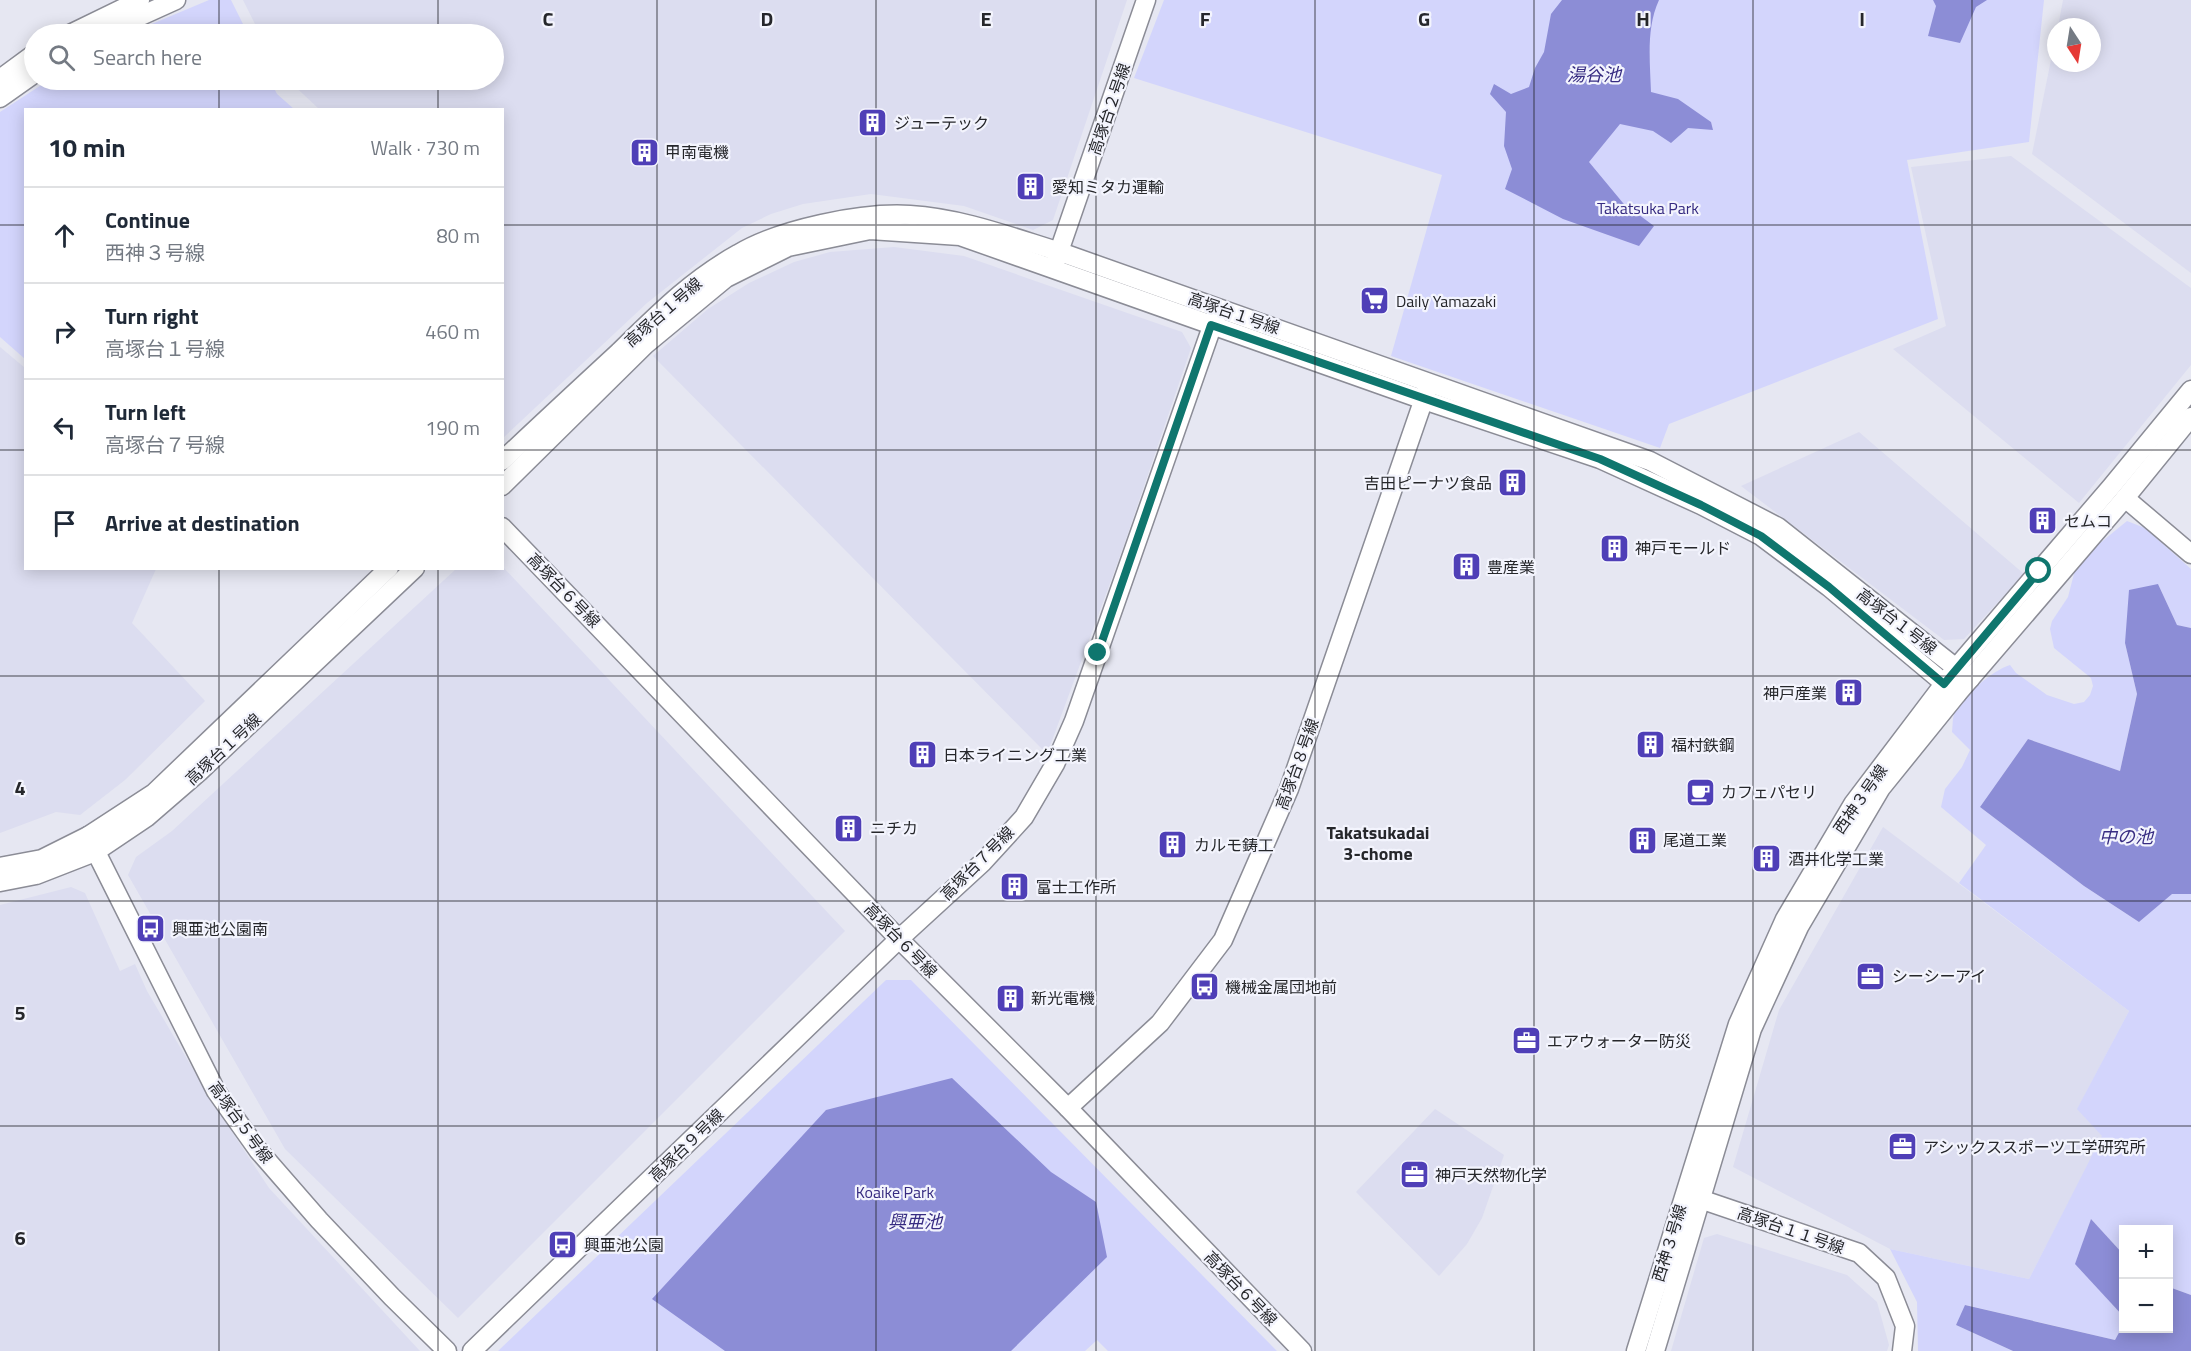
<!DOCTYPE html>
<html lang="en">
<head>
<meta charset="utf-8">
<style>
	:root { --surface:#fff; --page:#f2f2f3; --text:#1f2937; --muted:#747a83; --line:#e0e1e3 }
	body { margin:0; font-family:"Titillium Web","Noto Sans JP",sans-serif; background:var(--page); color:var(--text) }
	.controls { position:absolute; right:18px; bottom:18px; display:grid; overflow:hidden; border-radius:0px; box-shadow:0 3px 15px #0003 }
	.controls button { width:54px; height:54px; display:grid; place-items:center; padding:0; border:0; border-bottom:2px solid var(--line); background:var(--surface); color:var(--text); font:30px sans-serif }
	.compass { position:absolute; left:2047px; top:18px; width:54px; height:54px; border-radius:50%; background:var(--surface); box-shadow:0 3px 15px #0003; rotate:168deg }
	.stop { position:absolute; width:18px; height:18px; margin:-14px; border:4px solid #0f766e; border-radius:50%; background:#fff }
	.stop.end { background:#0f766e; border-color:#fff; box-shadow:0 2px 6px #0008 }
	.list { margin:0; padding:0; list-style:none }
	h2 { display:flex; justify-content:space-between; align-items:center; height:78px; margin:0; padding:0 24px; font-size:26px }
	h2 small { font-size:20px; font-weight:400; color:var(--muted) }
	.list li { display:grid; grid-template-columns:39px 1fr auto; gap:18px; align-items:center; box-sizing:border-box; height:96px; padding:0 24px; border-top:2px solid var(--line) }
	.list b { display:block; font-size:22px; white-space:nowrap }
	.list p { margin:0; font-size:20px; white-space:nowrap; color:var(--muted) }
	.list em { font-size:20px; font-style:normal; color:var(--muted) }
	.icon { flex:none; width:33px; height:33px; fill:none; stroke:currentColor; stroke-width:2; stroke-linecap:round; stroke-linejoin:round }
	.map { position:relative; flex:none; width:2191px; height:1351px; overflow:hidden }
	.search { position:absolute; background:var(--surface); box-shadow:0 3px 15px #0003; left:24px; top:24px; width:480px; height:66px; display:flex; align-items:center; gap:15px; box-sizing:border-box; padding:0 21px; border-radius:33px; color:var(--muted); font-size:22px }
	.panel { position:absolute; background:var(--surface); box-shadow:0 3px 15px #0003; left:24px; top:108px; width:480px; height:462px; border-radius:0px }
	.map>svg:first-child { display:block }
</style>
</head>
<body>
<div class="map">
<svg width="2191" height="1351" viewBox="0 0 2191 1351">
	<rect width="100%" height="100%" fill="#e6e7f2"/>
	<g fill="#dcddf0">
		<polygon points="243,0 1127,0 1053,220 1033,230 964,206 871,194 803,204 771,214 742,228 647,303 503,438 502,110 319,109 288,80 494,80 494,34 260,34"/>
		<polygon points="2063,0 2191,0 2191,273 2032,154 2056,35 2056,63 2092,63 2092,27 2058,27"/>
		<polygon points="2011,156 2191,288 2191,365 2079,503 1893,349 1946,326 1911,167"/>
		<polygon points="894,247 964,256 1182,332 1191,348 1123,548 1047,754 653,356 708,309 749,283 794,262 830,252"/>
		<polygon points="0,347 25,368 26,568 156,569 132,623 205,701 125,780 80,815 56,812 0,833"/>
		<polygon points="1859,432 2024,574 1964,639 1944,640 1741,486"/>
		<polygon points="503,567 845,931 458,1318 285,1149 128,875 136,857 172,831 456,569 502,568"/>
		<polygon points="1883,827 2129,1011 2078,1108 2103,1136 2029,1279 1890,1249 1733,1167 1779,1010"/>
		<polygon points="71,887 85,893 120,971 135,964 147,991 213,1103 269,1188 420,1351 0,1351 0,905"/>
		<polygon points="1435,1109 1504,1155 1482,1218 1467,1244 1439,1276 1356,1192"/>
		<polygon points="1717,1234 1847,1275 1877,1302 1889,1345 1887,1351 1671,1351 1704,1238"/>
	</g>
	<g fill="#d3d5fc">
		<polygon points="209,0 231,0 248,34 128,34"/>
		<polygon points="1164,0 2044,0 2029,142 1907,160 1938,319 1669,424 1660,448 1391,356 1442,175 1134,78"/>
		<polygon points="49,80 270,80 277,94 294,109 26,110 25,359 0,337 0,112"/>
		<path d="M 2127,521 L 2145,528 L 2191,569 L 2191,628 L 2177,625 L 2158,584 L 2125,643 L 2137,694 L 2120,771 L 2028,739 L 1980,807 L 2084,886 L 2139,922 L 2172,893 L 2191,894 L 2191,1295 L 2169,1287 L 2168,1230 L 2124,1230 L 2123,1254 L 2091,1219 L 2076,1264 L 2123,1316 L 2123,1325 L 2115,1340 L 1966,1305 L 1956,1325 L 2013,1351 L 1918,1351 L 1917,1302 L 1890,1249 L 2029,1279 L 2102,1136 L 2077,1109 L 2129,1011 L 1959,883 L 1986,845 L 1941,807 L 1945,789 L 1962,767 L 1970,750 L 1952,732 C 1953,725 1952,718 1955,712 C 1962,697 1993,670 2010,665 L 2016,673 L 2047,695 L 2074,704 L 2084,702 L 2090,695 L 2093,686 L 2091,678 L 2054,648 L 2050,629 L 2052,621 L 2068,597 L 2077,562 Z"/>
		<polygon points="886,980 911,980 1277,1351 1108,1351 1097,1340 1085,1351 498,1351"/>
	</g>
	<g fill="#8c8dd6">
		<path d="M 1562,0 L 1659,0 C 1646,28 1650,61 1651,92 L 1678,99 L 1711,122 L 1713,130 L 1688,128 L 1671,143 L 1653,131 L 1620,124 L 1589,162 L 1623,203 L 1654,226 L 1639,246 L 1563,219 L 1505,189 L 1512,169 L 1504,146 L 1506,112 L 1490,94 L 1494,84 L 1511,94 L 1529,87 L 1535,68 L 1544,52 L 1551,14 Z"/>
		<polygon points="1933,0 1987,0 1976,7 1960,43 1928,36 1936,6"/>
		<polygon points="2158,584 2177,625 2191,628 2191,894 2172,894 2139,922 2084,886 1980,807 2028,739 2120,771 2137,694 2125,643 2129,590"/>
		<polygon points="952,1078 1051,1172 1096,1202 1107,1257 1011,1351 725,1351 652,1299 826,1110"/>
		<polygon points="2091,1219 2123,1254 2123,1316 2075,1264"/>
		<polygon points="2169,1287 2191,1295 2191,1351 2013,1351 1956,1325 1965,1305 2115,1340 2123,1325 2124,1328 2168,1328"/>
	</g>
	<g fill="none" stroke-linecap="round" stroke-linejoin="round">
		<defs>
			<g id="tertiary">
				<polyline points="70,34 140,0"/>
				<polyline points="101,34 176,0"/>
				<polyline points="0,79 34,54"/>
				<polyline points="0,98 34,74"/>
				<polyline points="1055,263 1146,0"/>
				<path d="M 502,461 C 541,424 580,388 619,352 C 657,315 691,280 738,254 C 780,229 861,212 910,215 C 961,218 1011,237 1060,252 L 1650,461 L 1778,527 L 1970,679"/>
				<polyline points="502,486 645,345 726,278 788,247 870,230 960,236 1424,400 1600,459 1701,505 1761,536 1829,587 1957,694"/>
				<polyline points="2125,498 2191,554"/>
				<polyline points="502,527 899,939 1068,1108 1302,1351"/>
				<polyline points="88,836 216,1091 258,1150 319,1220 392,1297 447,1351"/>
				<polyline points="0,867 42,859 88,836 154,793 389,568"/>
				<polyline points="0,882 36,875 95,852 147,817 199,772 415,568"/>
				<polyline points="1068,1108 1160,1023 1223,940 1289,789 1427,390"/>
				<polyline points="1691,1198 1700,1199 1859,1253 1886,1278 1905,1326 1902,1351"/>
				<polyline points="472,1351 899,939 983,862 1024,817 1055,764 1074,721 1216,315"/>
				<polyline points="1636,1351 1738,1024 1785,919 1853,804 1956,668 2111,487 2191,390"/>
				<polyline points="1655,1351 1752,1029 1799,927 1881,788 1957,694 2125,498 2191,417"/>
			</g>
		</defs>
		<use href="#tertiary" stroke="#8b8c96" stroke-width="21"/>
		<use href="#tertiary" stroke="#fff" stroke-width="18"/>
	</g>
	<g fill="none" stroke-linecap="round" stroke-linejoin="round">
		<polyline stroke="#0f766e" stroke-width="8" points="1098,653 1211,325 1600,459 1701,505 1761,536 1829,587 1944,684 2039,571"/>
	</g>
	<path fill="none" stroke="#26272b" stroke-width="1.5" stroke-opacity="0.55" d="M 219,0 L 219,34M 438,0 L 438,34M 657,0 L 657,1351M 876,0 L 876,1351M 1096,0 L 1096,1351M 1315,0 L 1315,1351M 1534,0 L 1534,1351M 1753,0 L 1753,1351M 1972,0 L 1972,1351M 219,80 L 219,110M 438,80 L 438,110M 0,225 L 26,225M 502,225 L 2191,225M 0,450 L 26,450M 502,450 L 2191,450M 219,568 L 219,1351M 438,568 L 438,1351M 0,676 L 2191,676M 0,901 L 2191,901M 0,1126 L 2191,1126"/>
	<defs>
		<symbol id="building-square" viewBox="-11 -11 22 22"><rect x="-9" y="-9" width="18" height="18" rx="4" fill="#4f3fb7" stroke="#f3f4fd"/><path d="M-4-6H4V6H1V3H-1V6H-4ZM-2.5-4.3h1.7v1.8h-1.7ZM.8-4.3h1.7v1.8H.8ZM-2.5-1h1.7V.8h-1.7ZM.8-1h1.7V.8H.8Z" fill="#fff"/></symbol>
		<symbol id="supermarket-square" viewBox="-11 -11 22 22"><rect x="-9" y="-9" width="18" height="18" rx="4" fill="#4f3fb7" stroke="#f3f4fd"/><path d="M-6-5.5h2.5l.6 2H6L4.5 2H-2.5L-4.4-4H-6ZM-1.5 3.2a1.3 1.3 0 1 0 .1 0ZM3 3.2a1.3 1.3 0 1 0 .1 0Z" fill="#fff"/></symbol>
		<symbol id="cafe-square" viewBox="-11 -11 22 22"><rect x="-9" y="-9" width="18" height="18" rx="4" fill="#4f3fb7" stroke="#f3f4fd"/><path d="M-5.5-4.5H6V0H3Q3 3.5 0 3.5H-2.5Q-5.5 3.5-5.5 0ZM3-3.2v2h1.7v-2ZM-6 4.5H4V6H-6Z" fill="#fff"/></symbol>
		<symbol id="bus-square" viewBox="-11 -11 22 22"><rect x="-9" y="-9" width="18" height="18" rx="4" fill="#4f3fb7" stroke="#f3f4fd"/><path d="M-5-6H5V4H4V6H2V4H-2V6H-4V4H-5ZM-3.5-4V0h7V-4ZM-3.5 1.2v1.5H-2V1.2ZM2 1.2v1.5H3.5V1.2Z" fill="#fff"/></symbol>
		<symbol id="office-square" viewBox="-11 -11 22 22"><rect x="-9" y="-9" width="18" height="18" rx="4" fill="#4f3fb7" stroke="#f3f4fd"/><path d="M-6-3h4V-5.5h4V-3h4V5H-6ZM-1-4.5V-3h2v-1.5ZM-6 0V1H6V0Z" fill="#fff"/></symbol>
	</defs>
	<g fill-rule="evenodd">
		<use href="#building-square" x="856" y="106" width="33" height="33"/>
		<use href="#building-square" x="628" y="136" width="33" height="33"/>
		<use href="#building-square" x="1014" y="170" width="33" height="33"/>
		<use href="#supermarket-square" x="1358" y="284" width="33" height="33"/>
		<use href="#building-square" x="1496" y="466" width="33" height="33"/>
		<use href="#building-square" x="2026" y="504" width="33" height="33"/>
		<use href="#building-square" x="1598" y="532" width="33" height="33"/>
		<use href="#building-square" x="1450" y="550" width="33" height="33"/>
		<use href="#building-square" x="1832" y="676" width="33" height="33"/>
		<use href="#building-square" x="1634" y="728" width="33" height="33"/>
		<use href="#building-square" x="906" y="738" width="33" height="33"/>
		<use href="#cafe-square" x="1684" y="776" width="33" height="33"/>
		<use href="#building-square" x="832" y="812" width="33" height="33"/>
		<use href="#building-square" x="1626" y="824" width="33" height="33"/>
		<use href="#building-square" x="1156" y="828" width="33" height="33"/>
		<use href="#building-square" x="1750" y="842" width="33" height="33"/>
		<use href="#building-square" x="998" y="870" width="33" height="33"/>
		<use href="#bus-square" x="134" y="912" width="33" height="33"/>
		<use href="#office-square" x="1854" y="960" width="33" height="33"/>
		<use href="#bus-square" x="1188" y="970" width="33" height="33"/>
		<use href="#building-square" x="994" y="982" width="33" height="33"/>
		<use href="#office-square" x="1510" y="1024" width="33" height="33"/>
		<use href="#office-square" x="1886" y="1130" width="33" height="33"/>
		<use href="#office-square" x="1398" y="1158" width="33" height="33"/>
		<use href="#bus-square" x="546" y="1228" width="33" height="33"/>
	</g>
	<g text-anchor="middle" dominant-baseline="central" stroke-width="4.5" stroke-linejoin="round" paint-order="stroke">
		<g font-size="16" fill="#26272b" stroke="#f3f4fd">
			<text transform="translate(1109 109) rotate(-71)">高塚台２号線</text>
			<text transform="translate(663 312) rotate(-41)">高塚台１号線</text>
			<text transform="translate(1234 313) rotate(19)">高塚台１号線</text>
			<text transform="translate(564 590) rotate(46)">高塚台６号線</text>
			<text transform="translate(1897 621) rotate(38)">高塚台１号線</text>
			<text transform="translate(223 749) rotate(-43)">高塚台１号線</text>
			<text transform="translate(1297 764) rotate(-70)">高塚台８号線</text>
			<text transform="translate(1860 799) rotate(-55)">西神３号線</text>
			<text transform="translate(977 863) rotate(-45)">高塚台７号線</text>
			<text transform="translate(901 940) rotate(46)">高塚台６号線</text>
			<text transform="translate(241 1122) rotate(54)">高塚台５号線</text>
			<text transform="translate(686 1145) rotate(-44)">高塚台９号線</text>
			<text transform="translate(1791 1230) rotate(19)">高塚台１１号線</text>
			<text transform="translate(1669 1243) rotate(-73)">西神３号線</text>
			<text transform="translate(1241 1288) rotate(46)">高塚台６号線</text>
		</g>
		<g font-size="16" fill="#26272b" stroke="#f3f4fd" text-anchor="start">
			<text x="894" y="123">ジューテック</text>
			<text x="665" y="152">甲南電機</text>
			<text x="1052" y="187">愛知ミタカ運輸</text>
			<text x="1396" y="301">Daily Yamazaki</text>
			<text x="1492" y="483" text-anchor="end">吉田ピーナツ食品</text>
			<text x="2064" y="521">セムコ</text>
			<text x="1635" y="548">神戸モールド</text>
			<text x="1487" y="567">豊産業</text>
			<text x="1827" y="693" text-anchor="end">神戸産業</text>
			<text x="1671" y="745">福村鉄鋼</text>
			<text x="943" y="755">日本ライニング工業</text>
			<text x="1721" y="792">カフェパセリ</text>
			<text x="870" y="828">ニチカ</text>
			<text x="1663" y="840">尾道工業</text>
			<text x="1194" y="845">カルモ鋳工</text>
			<text x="1788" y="859">酒井化学工業</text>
			<text x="1036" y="887">富士工作所</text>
			<text x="172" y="929">興亜池公園南</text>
			<text x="1892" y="976">シーシーアイ</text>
			<text x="1225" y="987">機械金属団地前</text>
			<text x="1031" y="998">新光電機</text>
			<text x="1547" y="1041">エアウォーター防災</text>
			<text x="1923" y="1147">アシックススポーツ工学研究所</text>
			<text x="1435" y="1175">神戸天然物化学</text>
			<text x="584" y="1245">興亜池公園</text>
		</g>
		<g font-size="16" fill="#362b81" stroke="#f3f4fd">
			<text x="1648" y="208">Takatsuka Park</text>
			<text x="895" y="1192">Koaike Park</text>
		</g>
		<g font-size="18" font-style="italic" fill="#372c82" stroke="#f3f4fd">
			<text x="1594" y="74">湯谷池</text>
			<text x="2126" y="836">中の池</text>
			<text x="915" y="1221">興亜池</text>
		</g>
		<g font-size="18" font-weight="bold" fill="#26272b" stroke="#f3f4fd">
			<text x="1378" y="832">Takatsukadai<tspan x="1378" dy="21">3-chome</tspan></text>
		</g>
	</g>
	<g font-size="20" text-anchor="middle" font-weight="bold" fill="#26272b" stroke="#f3f4fd" stroke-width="4.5" stroke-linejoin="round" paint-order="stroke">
		<text x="548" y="26">C</text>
		<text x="767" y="26">D</text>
		<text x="986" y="26">E</text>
		<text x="1205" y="26">F</text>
		<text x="1424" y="26">G</text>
		<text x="1643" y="26">H</text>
		<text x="1862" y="26">I</text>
		<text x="20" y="795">4</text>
		<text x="20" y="1020">5</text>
		<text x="20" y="1245">6</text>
	</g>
</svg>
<div class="controls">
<button>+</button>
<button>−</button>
</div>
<svg class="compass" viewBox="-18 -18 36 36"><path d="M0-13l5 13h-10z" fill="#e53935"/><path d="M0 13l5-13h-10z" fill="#747a83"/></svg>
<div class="stop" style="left:2039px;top:571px"></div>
<div class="stop end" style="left:1098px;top:653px"></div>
<div class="search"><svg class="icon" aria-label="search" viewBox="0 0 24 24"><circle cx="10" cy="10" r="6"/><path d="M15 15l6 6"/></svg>Search here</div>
<section class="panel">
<h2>10 min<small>Walk · 730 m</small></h2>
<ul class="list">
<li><svg class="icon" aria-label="ahead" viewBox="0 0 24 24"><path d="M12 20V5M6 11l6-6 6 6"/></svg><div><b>Continue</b><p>西神３号線</p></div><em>80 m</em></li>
<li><svg class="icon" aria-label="right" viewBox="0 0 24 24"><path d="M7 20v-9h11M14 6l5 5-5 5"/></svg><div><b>Turn right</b><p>高塚台１号線</p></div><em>460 m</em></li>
<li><svg class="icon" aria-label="left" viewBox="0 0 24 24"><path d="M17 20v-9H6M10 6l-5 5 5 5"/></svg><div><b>Turn left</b><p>高塚台７号線</p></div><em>190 m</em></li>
<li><svg class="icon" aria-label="arrive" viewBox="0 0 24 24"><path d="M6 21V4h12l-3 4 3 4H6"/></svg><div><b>Arrive at destination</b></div></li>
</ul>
</section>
</div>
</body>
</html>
